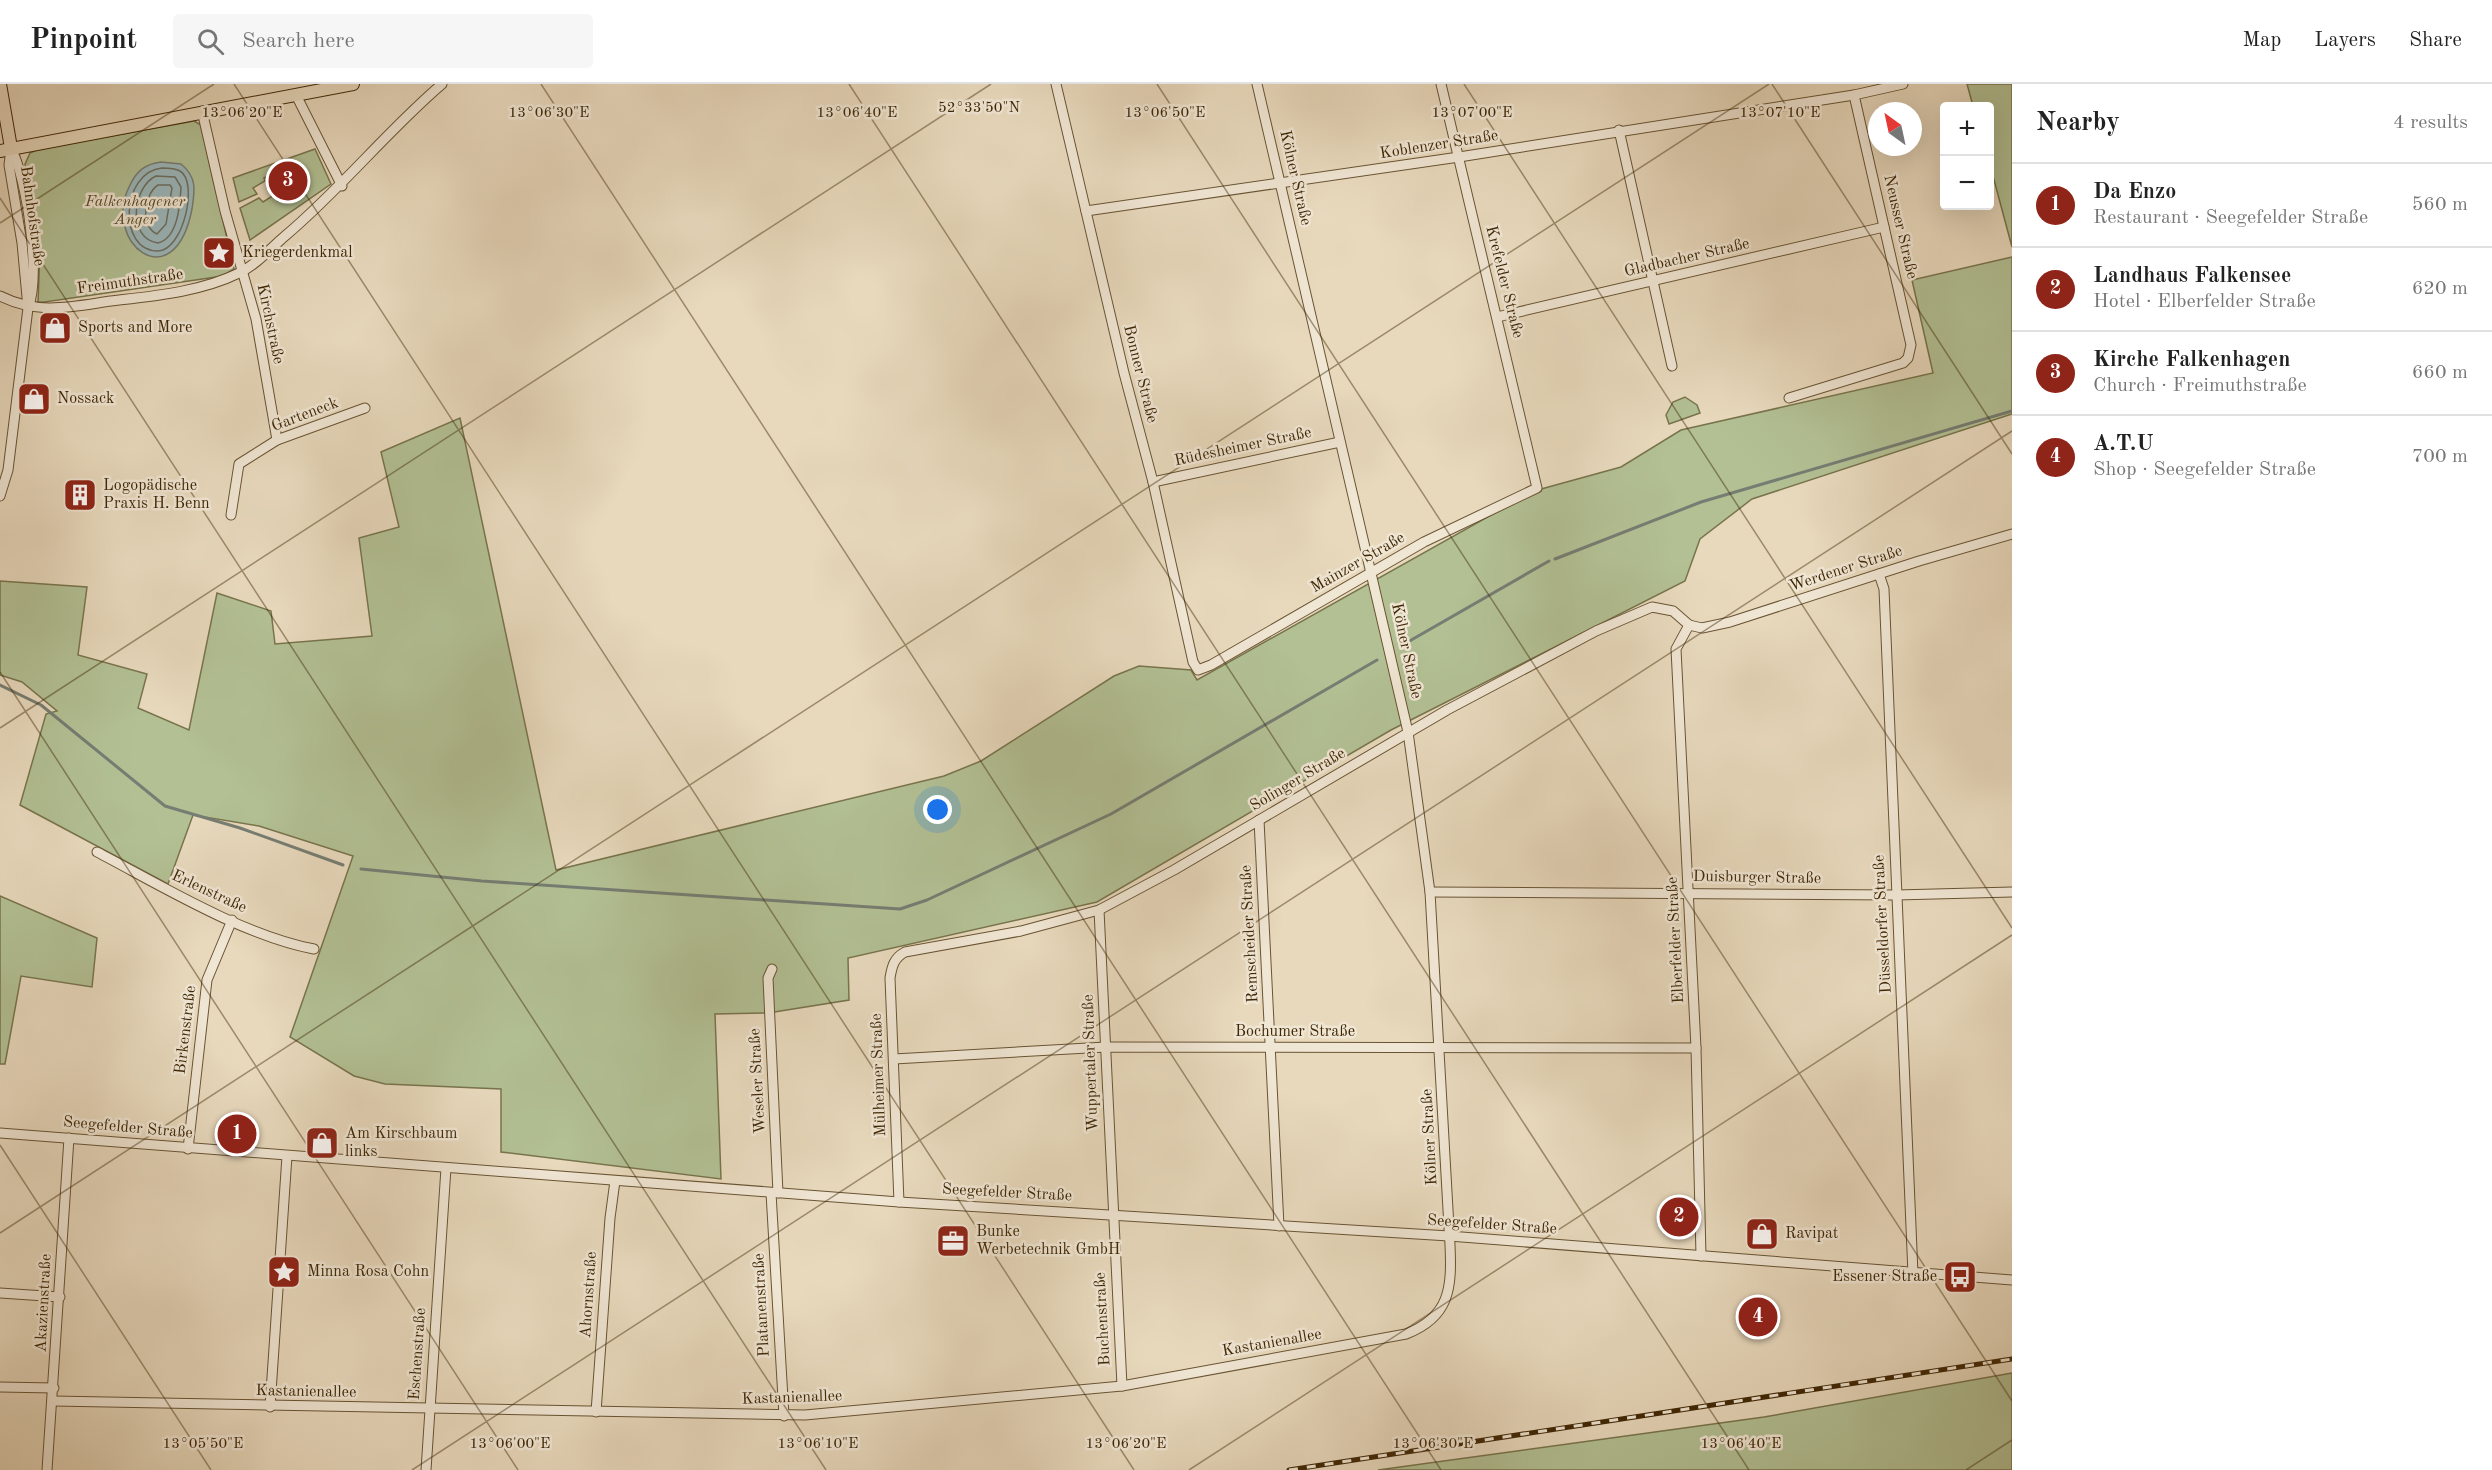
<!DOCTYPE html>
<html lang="en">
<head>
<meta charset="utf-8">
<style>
	:root { --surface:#fff; --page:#f6f6f6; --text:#222; --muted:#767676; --line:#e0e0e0; --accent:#8f2418 }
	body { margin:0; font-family:"Old Standard TT",serif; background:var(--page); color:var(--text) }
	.controls { position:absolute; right:18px; top:18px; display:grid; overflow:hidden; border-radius:6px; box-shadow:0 6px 24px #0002 }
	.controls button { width:54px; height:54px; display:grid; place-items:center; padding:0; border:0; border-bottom:2px solid var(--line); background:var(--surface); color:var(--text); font:30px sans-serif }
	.compass { position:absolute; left:1868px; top:18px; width:54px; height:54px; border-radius:50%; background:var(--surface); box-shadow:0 6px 24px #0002; rotate:327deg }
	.you { position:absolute; left:938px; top:726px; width:21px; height:21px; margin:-15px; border:4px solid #fff; border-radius:50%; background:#1a73e8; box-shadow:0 0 0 9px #1a73e833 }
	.badge { display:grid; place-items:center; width:39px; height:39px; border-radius:50%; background:var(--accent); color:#fff; font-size:20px; font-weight:700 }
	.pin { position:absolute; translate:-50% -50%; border:3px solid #fff; box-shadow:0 2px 6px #0006 }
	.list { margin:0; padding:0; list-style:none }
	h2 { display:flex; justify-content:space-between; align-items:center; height:78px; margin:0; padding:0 24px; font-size:26px }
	h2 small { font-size:20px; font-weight:400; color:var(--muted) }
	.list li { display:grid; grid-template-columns:39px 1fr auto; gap:18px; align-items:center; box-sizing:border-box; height:84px; padding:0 24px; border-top:2px solid var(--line) }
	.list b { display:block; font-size:22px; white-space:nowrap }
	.list p { margin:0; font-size:20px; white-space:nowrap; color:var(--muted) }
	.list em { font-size:20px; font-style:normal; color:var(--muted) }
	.icon { flex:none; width:33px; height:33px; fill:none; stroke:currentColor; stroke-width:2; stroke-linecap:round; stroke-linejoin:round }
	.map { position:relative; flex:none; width:2012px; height:1386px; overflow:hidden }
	header { display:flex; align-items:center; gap:36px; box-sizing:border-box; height:84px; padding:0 30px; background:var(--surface); border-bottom:2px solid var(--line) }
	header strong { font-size:28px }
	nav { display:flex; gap:33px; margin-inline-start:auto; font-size:21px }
	.search { width:420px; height:54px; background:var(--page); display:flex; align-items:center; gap:15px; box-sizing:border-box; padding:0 21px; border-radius:6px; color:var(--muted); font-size:22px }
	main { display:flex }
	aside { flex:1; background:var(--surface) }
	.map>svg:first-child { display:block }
</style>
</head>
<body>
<header>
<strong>Pinpoint</strong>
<div class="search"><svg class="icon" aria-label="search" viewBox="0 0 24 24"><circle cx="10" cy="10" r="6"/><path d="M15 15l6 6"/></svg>Search here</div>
<nav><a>Map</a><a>Layers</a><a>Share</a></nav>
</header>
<main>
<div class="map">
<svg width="2012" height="1386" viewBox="0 0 2012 1386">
	<rect width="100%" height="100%" fill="#e8d9bd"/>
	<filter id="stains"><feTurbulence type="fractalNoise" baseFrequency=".00333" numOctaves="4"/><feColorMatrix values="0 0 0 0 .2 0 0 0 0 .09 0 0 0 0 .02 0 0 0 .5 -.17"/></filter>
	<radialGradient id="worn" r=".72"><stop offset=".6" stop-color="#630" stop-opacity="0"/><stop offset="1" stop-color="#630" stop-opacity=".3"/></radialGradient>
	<g fill="#b2c094" stroke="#78744c" stroke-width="1.5">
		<polygon points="1967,0 2012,0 2012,163 1990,81 1990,22 1973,22"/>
		<polygon points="194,37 201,41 234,185 223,192 38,219 40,163 25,80 30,69 39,65"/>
		<polygon points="315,65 331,100 250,156 240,124 259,114 263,118 274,111 278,117 309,100 297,79 264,94 265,97 253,104 257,110 239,118 233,94"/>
		<polygon points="2012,173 2012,330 1752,415 1700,455 1685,497 1391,646 1097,818 848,874 849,916 768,929 715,930 721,1095 501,1068 501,1005 385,1000 354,992 290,953 353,772 259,742 193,731 168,800 20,721 46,630 57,627 22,598 0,591 0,497 87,503 78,571 147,590 138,624 189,646 217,509 271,527 275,560 372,552 359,454 399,443 381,368 460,334 556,786 944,692 981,677 1114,592 1139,582 1191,586 1197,596 1534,407 1621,383 1681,346 1933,289 1912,196"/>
		<polygon points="1685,313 1697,321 1700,329 1669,340 1666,331 1673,318"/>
		<polygon points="0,812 97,854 92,903 21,892 5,980 0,980"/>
		<polygon points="2012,1289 2012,1386 1378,1386 1764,1333"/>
	</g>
	<path fill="#9bb7bb" stroke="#767d72" stroke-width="1.5" d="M 161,78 L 181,80 C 197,93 195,106 192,125 C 174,217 100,158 130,101 C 137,86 146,80 161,78 Z"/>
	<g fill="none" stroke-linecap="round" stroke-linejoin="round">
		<g stroke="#6d6f60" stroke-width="1.5">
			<path d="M 162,84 C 168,84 175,84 180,87 C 199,98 183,167 158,167 C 117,167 121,88 162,84 Z"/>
			<path d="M 156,92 L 175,93 L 181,103 C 180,121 178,154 158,159 C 127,155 132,103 156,92 Z"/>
			<path d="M 158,101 L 170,101 L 172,104 L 166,140 L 157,150 C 140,143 144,110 158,101 Z"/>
		</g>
		<g stroke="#767d72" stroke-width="3">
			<polyline points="1555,475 1701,418 2012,327"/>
			<polyline points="1406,559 1549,477"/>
			<polyline points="0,601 41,621 165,722 240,744 343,781"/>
			<polyline points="361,785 482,797 900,825 927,816 1111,730 1377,576"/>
		</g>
		<defs>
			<g id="minor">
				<polyline points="1056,0 1124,289 1153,398 1193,578 1198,586 1211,581 1424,458 1537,404 1441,0"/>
				<polyline points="296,11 342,102"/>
				<polyline points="202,27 225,127 256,235 277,356"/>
				<polyline points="1619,46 1672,282"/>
				<polyline points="11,64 9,81 22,159 28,224"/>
				<polyline points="1086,127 1459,73 1854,11 1903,0"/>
				<path d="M 0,212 C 38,231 70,223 111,217 C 154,212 200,208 239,189 C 256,181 271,164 285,152 C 341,105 386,48 442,0"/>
				<polyline points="1497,233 1884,143"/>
				<polyline points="1789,314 1903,279 1908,274 1911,261 1854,11"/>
				<polyline points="1153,398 1340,358"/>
				<path d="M 0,412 L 8,386 L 28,224 C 41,192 27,94 11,64"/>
				<polyline points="231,431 239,380 277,356 365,324"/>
				<polyline points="1879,490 1884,505 1913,1190"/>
				<polyline points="1689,541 1676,565 1696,964 1701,1172"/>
				<polyline points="1689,541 1702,544 1730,538 1919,477 2012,450"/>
				<polyline points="1259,736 1279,1142"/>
				<path d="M 97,768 C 160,801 244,852 314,865"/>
				<polyline points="1430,808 1896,811 2012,808"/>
				<polyline points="1099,826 1122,1302"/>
				<polyline points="772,885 768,894 778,1109"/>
				<polyline points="894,975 1106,963 1696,964"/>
				<polyline points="0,1049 899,1118 1449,1152 2012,1196"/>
				<polyline points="188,1065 207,896 232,836"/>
				<polyline points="771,1109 784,1332"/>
				<path d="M 899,1118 L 890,894 C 892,882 894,874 905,868 L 1021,847 L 1099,826 L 1174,786 L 1447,626 L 1596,547 L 1652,523 L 1673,527 L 1689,541"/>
				<polyline points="0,1209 60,1213"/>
				<polyline points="0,1303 54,1304"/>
				<path d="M 53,1317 L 805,1331 L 1122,1302 L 1406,1250 C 1450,1233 1452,1204 1450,1161 L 1430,808 L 1408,648 L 1257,0"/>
				<polyline points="270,1323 287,1072"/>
				<polyline points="596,1328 610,1134 615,1097"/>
				<polyline points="47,1386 69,1054"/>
				<polyline points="426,1386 446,1084"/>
			</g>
			<g id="major">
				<polyline points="0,0 11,64"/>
				<polyline points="0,67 353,0"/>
			</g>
		</defs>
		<use href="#minor" stroke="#695433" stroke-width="11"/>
		<use href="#major" stroke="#3f2705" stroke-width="14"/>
		<use href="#minor" stroke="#f0e6d4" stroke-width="9"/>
		<use href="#major" stroke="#e8d9bd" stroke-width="12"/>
		<defs>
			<polyline id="rail" points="1289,1386 2012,1275"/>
		</defs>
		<use href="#rail" stroke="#3f2705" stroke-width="5"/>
		<use href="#rail" stroke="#f0e6d4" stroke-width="3" stroke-dasharray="9" stroke-linecap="butt"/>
	</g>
	<path fill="none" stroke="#3f2705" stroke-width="1.5" stroke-opacity="0.45" d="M 234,0 L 1134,1386M 541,0 L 1441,1386M 849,0 L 1749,1386M 1157,0 L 2012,1317M 1464,0 L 2012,844M 1772,0 L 2012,370M 0,114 L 826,1386M 0,139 L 214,0M 0,588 L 518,1386M 0,644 L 991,0M 0,1061 L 211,1386M 0,1149 L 1769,0M 412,1386 L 2012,347M 1189,1386 L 2012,851M 1966,1386 L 2012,1356"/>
	<defs>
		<symbol id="sight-square" viewBox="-11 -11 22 22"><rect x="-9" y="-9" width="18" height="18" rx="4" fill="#8f2418" stroke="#f0e6d4"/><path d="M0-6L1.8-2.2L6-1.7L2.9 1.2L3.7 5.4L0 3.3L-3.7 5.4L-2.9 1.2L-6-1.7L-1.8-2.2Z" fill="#fff"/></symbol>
		<symbol id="shop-square" viewBox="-11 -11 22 22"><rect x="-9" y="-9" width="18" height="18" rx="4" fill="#8f2418" stroke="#f0e6d4"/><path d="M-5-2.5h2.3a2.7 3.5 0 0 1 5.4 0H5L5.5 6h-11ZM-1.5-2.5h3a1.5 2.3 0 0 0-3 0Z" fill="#fff"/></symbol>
		<symbol id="building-square" viewBox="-11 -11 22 22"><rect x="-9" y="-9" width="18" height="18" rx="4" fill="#8f2418" stroke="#f0e6d4"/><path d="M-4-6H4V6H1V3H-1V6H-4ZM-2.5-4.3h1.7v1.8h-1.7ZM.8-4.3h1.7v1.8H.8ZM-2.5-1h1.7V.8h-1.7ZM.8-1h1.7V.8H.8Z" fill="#fff"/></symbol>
		<symbol id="office-square" viewBox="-11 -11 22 22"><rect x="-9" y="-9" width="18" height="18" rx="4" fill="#8f2418" stroke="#f0e6d4"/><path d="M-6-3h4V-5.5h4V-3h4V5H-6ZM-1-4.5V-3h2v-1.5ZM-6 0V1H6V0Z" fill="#fff"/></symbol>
		<symbol id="bus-square" viewBox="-11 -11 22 22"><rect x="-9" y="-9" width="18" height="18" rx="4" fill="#8f2418" stroke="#f0e6d4"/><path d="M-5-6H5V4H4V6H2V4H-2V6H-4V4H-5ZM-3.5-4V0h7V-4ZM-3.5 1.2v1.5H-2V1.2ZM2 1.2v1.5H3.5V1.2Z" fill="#fff"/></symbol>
	</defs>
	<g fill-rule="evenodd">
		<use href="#sight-square" x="200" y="150" width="38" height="38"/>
		<use href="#shop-square" x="36" y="225" width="38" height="38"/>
		<use href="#shop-square" x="15" y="296" width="38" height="38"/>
		<use href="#building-square" x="61" y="392" width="38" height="38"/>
		<use href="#shop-square" x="303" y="1040" width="38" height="38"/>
		<use href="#shop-square" x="1743" y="1131" width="38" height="38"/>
		<use href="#office-square" x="934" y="1138" width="38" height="38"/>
		<use href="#sight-square" x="265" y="1169" width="38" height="38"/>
		<use href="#bus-square" x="1941" y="1174" width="38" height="38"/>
	</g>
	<g text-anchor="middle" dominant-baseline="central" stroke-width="5" stroke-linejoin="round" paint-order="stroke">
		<g font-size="16" fill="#3f2705" stroke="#f0e6d4">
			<text transform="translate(1439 61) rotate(-9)">Koblenzer Straße</text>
			<text transform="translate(1295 94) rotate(77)">Kölner Straße</text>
			<text transform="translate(32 132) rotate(82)">Bahnhofstraße</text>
			<text transform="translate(1900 143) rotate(77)">Neusser Straße</text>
			<text transform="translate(1687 174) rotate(-13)">Gladbacher Straße</text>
			<text transform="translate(130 198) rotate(-8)">Freimuthstraße</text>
			<text transform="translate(1504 198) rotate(76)">Krefelder Straße</text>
			<text transform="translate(270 240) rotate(78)">Kirchstraße</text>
			<text transform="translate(1140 290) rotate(76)">Bonner Straße</text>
			<text transform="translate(305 331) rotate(-21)">Garteneck</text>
			<text transform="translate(1243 363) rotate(-12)">Rüdesheimer Straße</text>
			<text transform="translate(1358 479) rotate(-30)">Mainzer Straße</text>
			<text transform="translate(1846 485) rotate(-18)">Werdener Straße</text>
			<text transform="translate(1406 567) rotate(78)">Kölner Straße</text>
			<text transform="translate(1298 696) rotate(-31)">Solinger Straße</text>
			<text transform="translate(1757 794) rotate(1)">Duisburger Straße</text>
			<text transform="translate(209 808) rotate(25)">Erlenstraße</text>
			<text transform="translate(1883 840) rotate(-93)">Düsseldorfer Straße</text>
			<text transform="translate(1250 850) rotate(-93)">Remscheider Straße</text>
			<text transform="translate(1676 856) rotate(-93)">Elberfelder Straße</text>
			<text transform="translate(186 946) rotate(-83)">Birkenstraße</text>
			<text x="1295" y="948">Bochumer Straße</text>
			<text transform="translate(1091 979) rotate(-92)">Wuppertaler Straße</text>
			<text transform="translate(879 991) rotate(-92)">Mülheimer Straße</text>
			<text transform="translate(758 997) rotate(-93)">Weseler Straße</text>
			<text transform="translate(128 1044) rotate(5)">Seegefelder Straße</text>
			<text transform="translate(1430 1053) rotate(-93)">Kölner Straße</text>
			<text transform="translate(1007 1109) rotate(3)">Seegefelder Straße</text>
			<text transform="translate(1492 1141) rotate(4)">Seegefelder Straße</text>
			<text transform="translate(589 1211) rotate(-86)">Ahornstraße</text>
			<text transform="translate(44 1219) rotate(-87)">Akazienstraße</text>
			<text transform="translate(762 1221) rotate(-93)">Platanenstraße</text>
			<text transform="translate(1103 1235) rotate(-93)">Buchenstraße</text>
			<text transform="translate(1272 1259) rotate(-10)">Kastanienallee</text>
			<text transform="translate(418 1270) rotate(-86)">Eschenstraße</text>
			<text transform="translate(306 1308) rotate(1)">Kastanienallee</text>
			<text transform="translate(792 1314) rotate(-2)">Kastanienallee</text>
		</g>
		<g font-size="16" font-style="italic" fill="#5c4d29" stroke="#f0e6d4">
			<text x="135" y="118">Falkenhagener<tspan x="135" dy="18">Anger</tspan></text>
		</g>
		<g font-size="16" fill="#3f2705" stroke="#f0e6d4" text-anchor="start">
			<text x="242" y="169">Kriegerdenkmal</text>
			<text x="78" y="244">Sports and More</text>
			<text x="57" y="315">Nossack</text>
			<text x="103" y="402">Logopädische<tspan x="103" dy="18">Praxis H. Benn</tspan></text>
			<text x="345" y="1050">Am Kirschbaum<tspan x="345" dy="18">links</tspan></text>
			<text x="976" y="1148">Bunke<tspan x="976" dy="18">Werbetechnik GmbH</tspan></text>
			<text x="1785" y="1150">Ravipat</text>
			<text x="307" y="1188">Minna Rosa Cohn</text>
			<text x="1937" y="1193" text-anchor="end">Essener Straße</text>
		</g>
	</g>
	<g font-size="15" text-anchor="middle" fill="#3f2705" stroke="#f0e6d4" stroke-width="5" stroke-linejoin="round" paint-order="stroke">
		<text x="979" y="28">52°33'50"N</text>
		<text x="242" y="33">13°06'20"E</text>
		<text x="549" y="33">13°06'30"E</text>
		<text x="857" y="33">13°06'40"E</text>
		<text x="1165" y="33">13°06'50"E</text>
		<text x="1472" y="33">13°07'00"E</text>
		<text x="1780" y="33">13°07'10"E</text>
		<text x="203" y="1364">13°05'50"E</text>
		<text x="510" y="1364">13°06'00"E</text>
		<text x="818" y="1364">13°06'10"E</text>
		<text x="1126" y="1364">13°06'20"E</text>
		<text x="1433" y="1364">13°06'30"E</text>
		<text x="1741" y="1364">13°06'40"E</text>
	</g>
	<rect width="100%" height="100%" filter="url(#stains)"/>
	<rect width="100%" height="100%" fill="url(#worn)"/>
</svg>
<div class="controls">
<button>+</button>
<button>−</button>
</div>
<svg class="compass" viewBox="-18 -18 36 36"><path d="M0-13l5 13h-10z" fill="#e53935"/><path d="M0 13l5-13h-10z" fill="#767676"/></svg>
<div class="you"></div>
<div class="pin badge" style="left:237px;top:1050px">1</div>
<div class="pin badge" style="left:1679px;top:1133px">2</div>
<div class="pin badge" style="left:288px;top:97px">3</div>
<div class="pin badge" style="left:1758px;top:1233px">4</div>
</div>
<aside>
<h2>Nearby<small>4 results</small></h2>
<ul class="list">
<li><span class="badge">1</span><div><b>Da Enzo</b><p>Restaurant · Seegefelder Straße</p></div><em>560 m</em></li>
<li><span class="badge">2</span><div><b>Landhaus Falkensee</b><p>Hotel · Elberfelder Straße</p></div><em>620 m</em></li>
<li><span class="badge">3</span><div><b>Kirche Falkenhagen</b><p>Church · Freimuthstraße</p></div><em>660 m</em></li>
<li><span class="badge">4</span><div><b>A.T.U</b><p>Shop · Seegefelder Straße</p></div><em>700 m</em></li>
</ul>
</aside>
</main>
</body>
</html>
